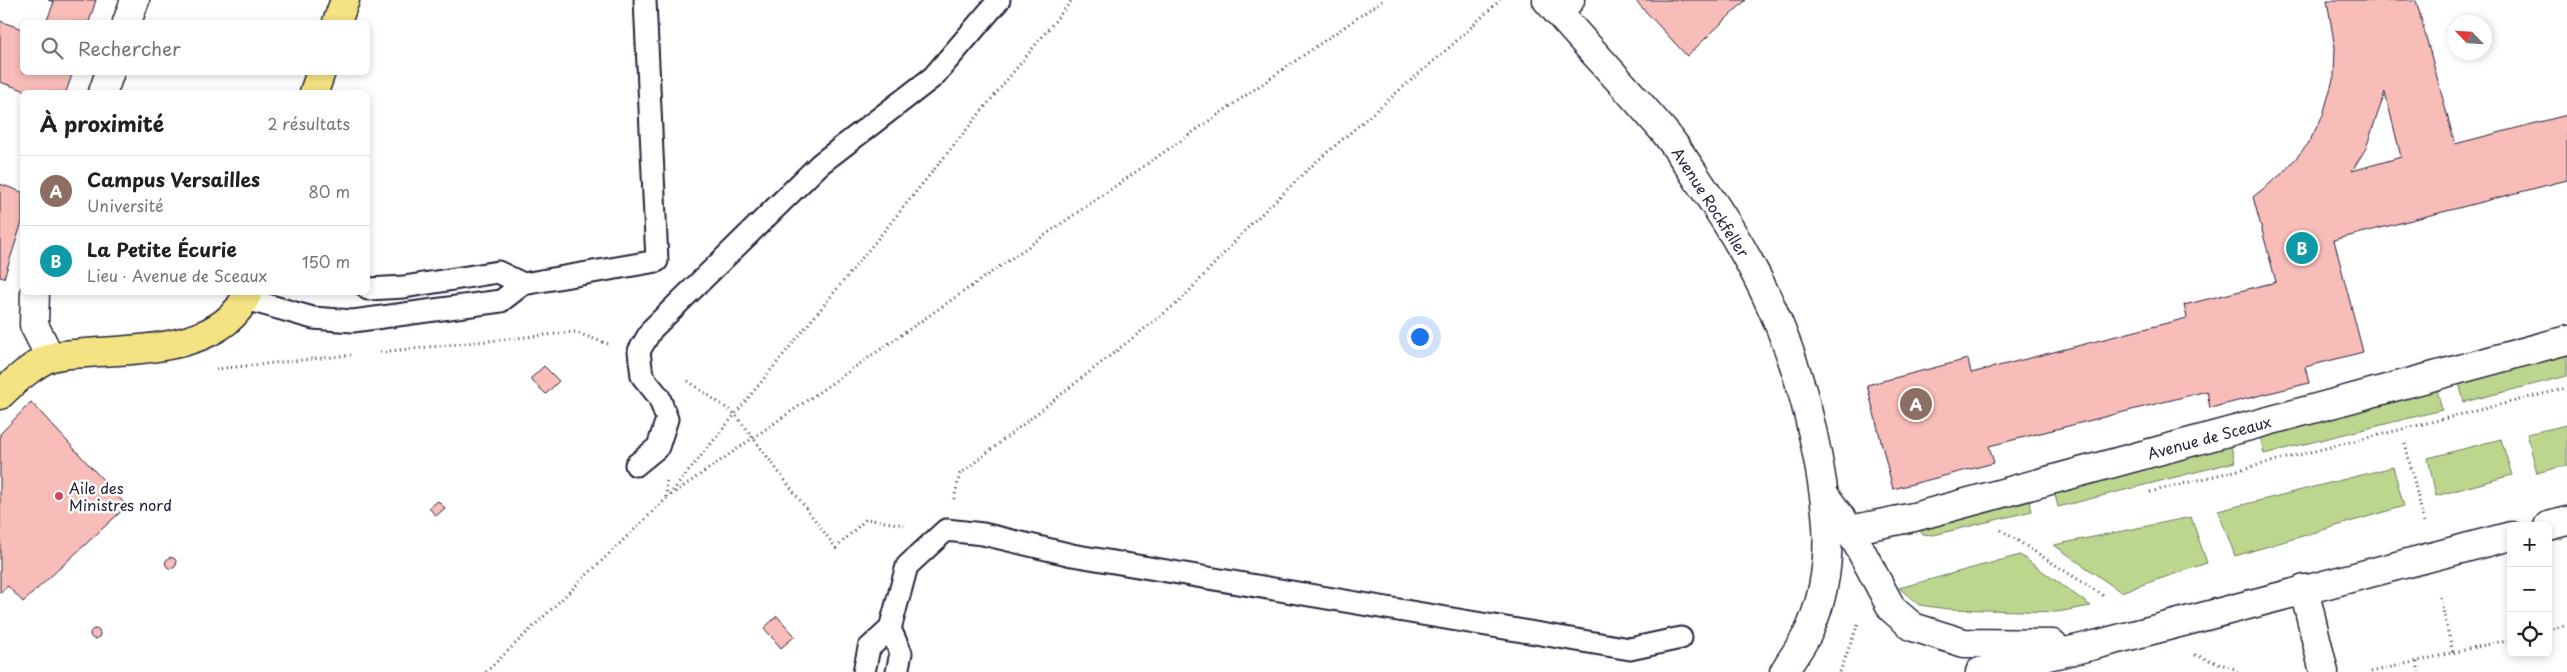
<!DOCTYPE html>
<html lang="fr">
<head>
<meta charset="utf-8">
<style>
	:root { --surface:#fff; --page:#f2f2f2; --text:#202124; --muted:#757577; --line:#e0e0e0; --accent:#0f766e }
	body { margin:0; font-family:"Playpen Sans",sans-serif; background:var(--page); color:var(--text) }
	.controls { position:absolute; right:15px; bottom:15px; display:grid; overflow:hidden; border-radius:8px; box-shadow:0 2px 8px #0003 }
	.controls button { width:45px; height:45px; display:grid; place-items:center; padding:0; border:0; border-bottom:1px solid var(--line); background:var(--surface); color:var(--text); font:25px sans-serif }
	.compass { position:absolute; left:2447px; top:15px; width:45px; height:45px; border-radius:50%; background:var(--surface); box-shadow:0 2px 8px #0003; rotate:295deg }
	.you { position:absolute; left:1419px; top:336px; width:18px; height:18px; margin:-12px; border:4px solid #fff; border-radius:50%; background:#1a73e8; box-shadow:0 0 0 8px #1a73e833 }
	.badge { display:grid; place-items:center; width:32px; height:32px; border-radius:50%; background:var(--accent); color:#fff; font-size:16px; font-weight:700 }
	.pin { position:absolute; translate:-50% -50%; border:2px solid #fff; box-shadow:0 1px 5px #0006 }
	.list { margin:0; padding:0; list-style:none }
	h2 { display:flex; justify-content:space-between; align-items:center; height:65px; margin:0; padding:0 20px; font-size:21px }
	h2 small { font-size:16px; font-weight:400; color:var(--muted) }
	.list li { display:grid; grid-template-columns:32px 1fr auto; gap:15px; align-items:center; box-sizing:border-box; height:70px; padding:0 20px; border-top:1px solid var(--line) }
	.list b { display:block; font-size:19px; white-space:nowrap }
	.list p { margin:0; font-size:16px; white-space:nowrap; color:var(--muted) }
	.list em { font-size:16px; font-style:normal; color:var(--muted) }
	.icon { flex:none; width:28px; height:28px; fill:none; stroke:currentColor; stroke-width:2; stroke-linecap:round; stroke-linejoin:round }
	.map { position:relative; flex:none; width:2567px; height:672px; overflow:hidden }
	.search { position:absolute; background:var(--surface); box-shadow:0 2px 8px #0003; left:20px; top:20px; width:350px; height:55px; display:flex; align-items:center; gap:12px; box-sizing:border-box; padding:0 18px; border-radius:8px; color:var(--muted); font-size:19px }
	.panel { position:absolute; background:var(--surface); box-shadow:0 2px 8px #0003; left:20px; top:90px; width:350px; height:205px; border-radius:8px }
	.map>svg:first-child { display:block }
</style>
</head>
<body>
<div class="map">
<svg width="2567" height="672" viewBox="0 0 2567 672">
	<rect width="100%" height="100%" fill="#fff"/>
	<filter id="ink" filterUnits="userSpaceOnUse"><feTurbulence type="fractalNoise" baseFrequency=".02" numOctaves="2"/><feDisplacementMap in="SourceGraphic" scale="10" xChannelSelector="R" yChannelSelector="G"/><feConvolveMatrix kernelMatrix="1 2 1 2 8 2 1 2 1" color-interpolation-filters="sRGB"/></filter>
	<g filter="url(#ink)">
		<g fill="#bcd68d" stroke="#6f7c64">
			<polygon points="2567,352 2567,376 2464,402 2458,379"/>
			<polygon points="2436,385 2442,410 2264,454 2259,432"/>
			<polygon points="2567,425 2567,465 2537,473 2527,434"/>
			<polygon points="2229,438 2235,462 2058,507 2053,487"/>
			<polygon points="2501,439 2512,475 2436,496 2428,458"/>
			<polygon points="2393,467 2404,506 2235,556 2218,511"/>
			<polygon points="2028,494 2032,511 1934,535 1922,534 1918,522"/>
			<polygon points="2191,517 2207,563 2121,592 2054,545"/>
			<polygon points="2020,555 2091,606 2057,612 1948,609 1919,605 1899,588"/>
		</g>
		<g fill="#f8bcb9" stroke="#22223b" fill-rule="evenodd">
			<polygon points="48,0 96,0 89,22 57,22 47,20 54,2"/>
			<polygon points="1635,0 1746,0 1687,56"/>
			<path d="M 2327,0 L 2416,0 L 2455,144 L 2567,115 L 2567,180 L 2334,240 L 2363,352 L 2305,367 L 2309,383 L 2210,408 L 2207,391 L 1989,446 L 1994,463 L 1893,489 L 1867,385 L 1968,359 L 1971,373 L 2187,318 L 2184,305 L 2276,282 L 2253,197 L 2284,172 L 2308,144 L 2323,115 L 2334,76 L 2335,48 ZM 2385,92 L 2401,157 L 2352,171 L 2366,148 Z"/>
			<polygon points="0,21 22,29 22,72 73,72 66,92 29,92 0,82"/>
			<polygon points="0,184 22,192 22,222 4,278 0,277"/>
			<polygon points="544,366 559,381 546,394 530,379"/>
			<polygon points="31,402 127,506 23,602 8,586 0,593 0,434"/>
			<polygon points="438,501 445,508 436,516 429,508"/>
			<circle cx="171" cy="563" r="5.5"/>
			<polygon points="777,616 795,636 781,648 764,628"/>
			<circle cx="95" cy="634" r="5"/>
		</g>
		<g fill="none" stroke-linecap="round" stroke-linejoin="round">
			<defs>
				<g id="lane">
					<polyline points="368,289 404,287 498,272 523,284"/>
					<polyline points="246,299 313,318 353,321 501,301 523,284 657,261 645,0"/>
					<polyline points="636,465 658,447 667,419 659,397 642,376 639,351 652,329 820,164 933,77 999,0"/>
					<polyline points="890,629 901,653 897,672"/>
					<polyline points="864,672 869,648 890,629 907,566 946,530 983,534 1072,555 1630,649 1681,638"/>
				</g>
				<g id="street">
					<polyline points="1557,12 1570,0"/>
					<polyline points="127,22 135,0"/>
					<polyline points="103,92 110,72"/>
					<polyline points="35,292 34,325 50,357"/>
					<polyline points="1850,530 1914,517 2567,340"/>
					<polyline points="2304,589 2324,672"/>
				</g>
				<g id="secondary">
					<path d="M 1547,0 C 1586,45 1628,89 1667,135 C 1680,152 1692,171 1704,189 C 1759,268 1796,349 1815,444 C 1828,508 1837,566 1810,629 C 1803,644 1792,658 1784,672"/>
					<polyline points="1826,497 1850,530 1892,609 1913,627 1964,643 2053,644"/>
					<polyline points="2548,526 2567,521"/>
					<polyline points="1980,672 2095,645 2511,536"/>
				</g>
				<g id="primary">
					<polyline points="337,22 345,0"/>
					<polyline points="314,92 321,72"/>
					<path d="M 0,395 C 12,383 36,362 52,357 C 63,354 75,354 86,353 C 138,349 225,351 248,292"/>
				</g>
			</defs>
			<use href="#lane" stroke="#22223b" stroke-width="25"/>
			<use href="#street" stroke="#22223b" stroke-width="31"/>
			<use href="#secondary" stroke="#22223b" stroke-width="31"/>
			<use href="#primary" stroke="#22223b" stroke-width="31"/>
			<g stroke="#22223b" stroke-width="3" stroke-dasharray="1 4" stroke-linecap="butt">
				<polyline points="380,352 575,332 608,344"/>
				<polyline points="216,369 351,355"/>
				<polyline points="688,381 735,414 836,548 866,519 904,525"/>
				<polyline points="2405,443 2424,522"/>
				<polyline points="2150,492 2567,388"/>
				<polyline points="671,495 1383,0"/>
				<polyline points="666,497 667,481"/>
				<polyline points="954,499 960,474 1181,300 1251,224 1316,162 1451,46 1500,0"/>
				<polyline points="2001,530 2104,596"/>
				<polyline points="2440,597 2453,653"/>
				<polyline points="2548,630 2567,625"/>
				<polyline points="2195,655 2235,669 2237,672"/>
				<polyline points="2417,662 2419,672"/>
				<polyline points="486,672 666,499 1072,0"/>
				<polyline points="1840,672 1859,621"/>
				<polyline points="2371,672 2511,639"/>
			</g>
			<use href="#lane" stroke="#fff" stroke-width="21"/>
			<use href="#street" stroke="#fff" stroke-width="28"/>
			<use href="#secondary" stroke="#fff" stroke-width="28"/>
			<use href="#primary" stroke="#f4e382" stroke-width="28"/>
		</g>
	</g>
	<circle fill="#d1495b" stroke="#fff" stroke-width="2" cx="59" cy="496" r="5"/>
	<g text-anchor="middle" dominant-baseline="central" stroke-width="5" stroke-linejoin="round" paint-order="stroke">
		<g font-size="15" fill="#22223b" stroke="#fff">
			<text transform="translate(1711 202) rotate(57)">Avenue Rockfeller</text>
			<text transform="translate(2209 437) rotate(-15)">Avenue de Sceaux</text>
		</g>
		<g font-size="15" fill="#22223b" stroke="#fff" text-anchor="start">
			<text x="69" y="487">Aile des<tspan x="69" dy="17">Ministres nord</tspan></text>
		</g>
	</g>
</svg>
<div class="controls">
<button>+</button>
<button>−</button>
<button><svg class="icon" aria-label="locate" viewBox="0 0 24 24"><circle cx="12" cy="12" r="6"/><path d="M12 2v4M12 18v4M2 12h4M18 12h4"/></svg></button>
</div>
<svg class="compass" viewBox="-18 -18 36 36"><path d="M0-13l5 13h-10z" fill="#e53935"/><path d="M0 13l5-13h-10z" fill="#757577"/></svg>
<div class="you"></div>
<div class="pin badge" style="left:1916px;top:404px;background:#8d6e63">A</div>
<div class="pin badge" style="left:2302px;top:248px;background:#0f9aa8">B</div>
<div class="search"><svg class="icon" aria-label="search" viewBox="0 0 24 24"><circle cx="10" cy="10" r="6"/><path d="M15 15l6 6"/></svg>Rechercher</div>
<section class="panel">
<h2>À proximité<small>2 résultats</small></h2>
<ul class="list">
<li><span class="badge" style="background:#8d6e63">A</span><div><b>Campus Versailles</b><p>Université</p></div><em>80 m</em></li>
<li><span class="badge" style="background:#0f9aa8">B</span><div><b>La Petite Écurie</b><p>Lieu · Avenue de Sceaux</p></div><em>150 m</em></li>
</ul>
</section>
</div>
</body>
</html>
